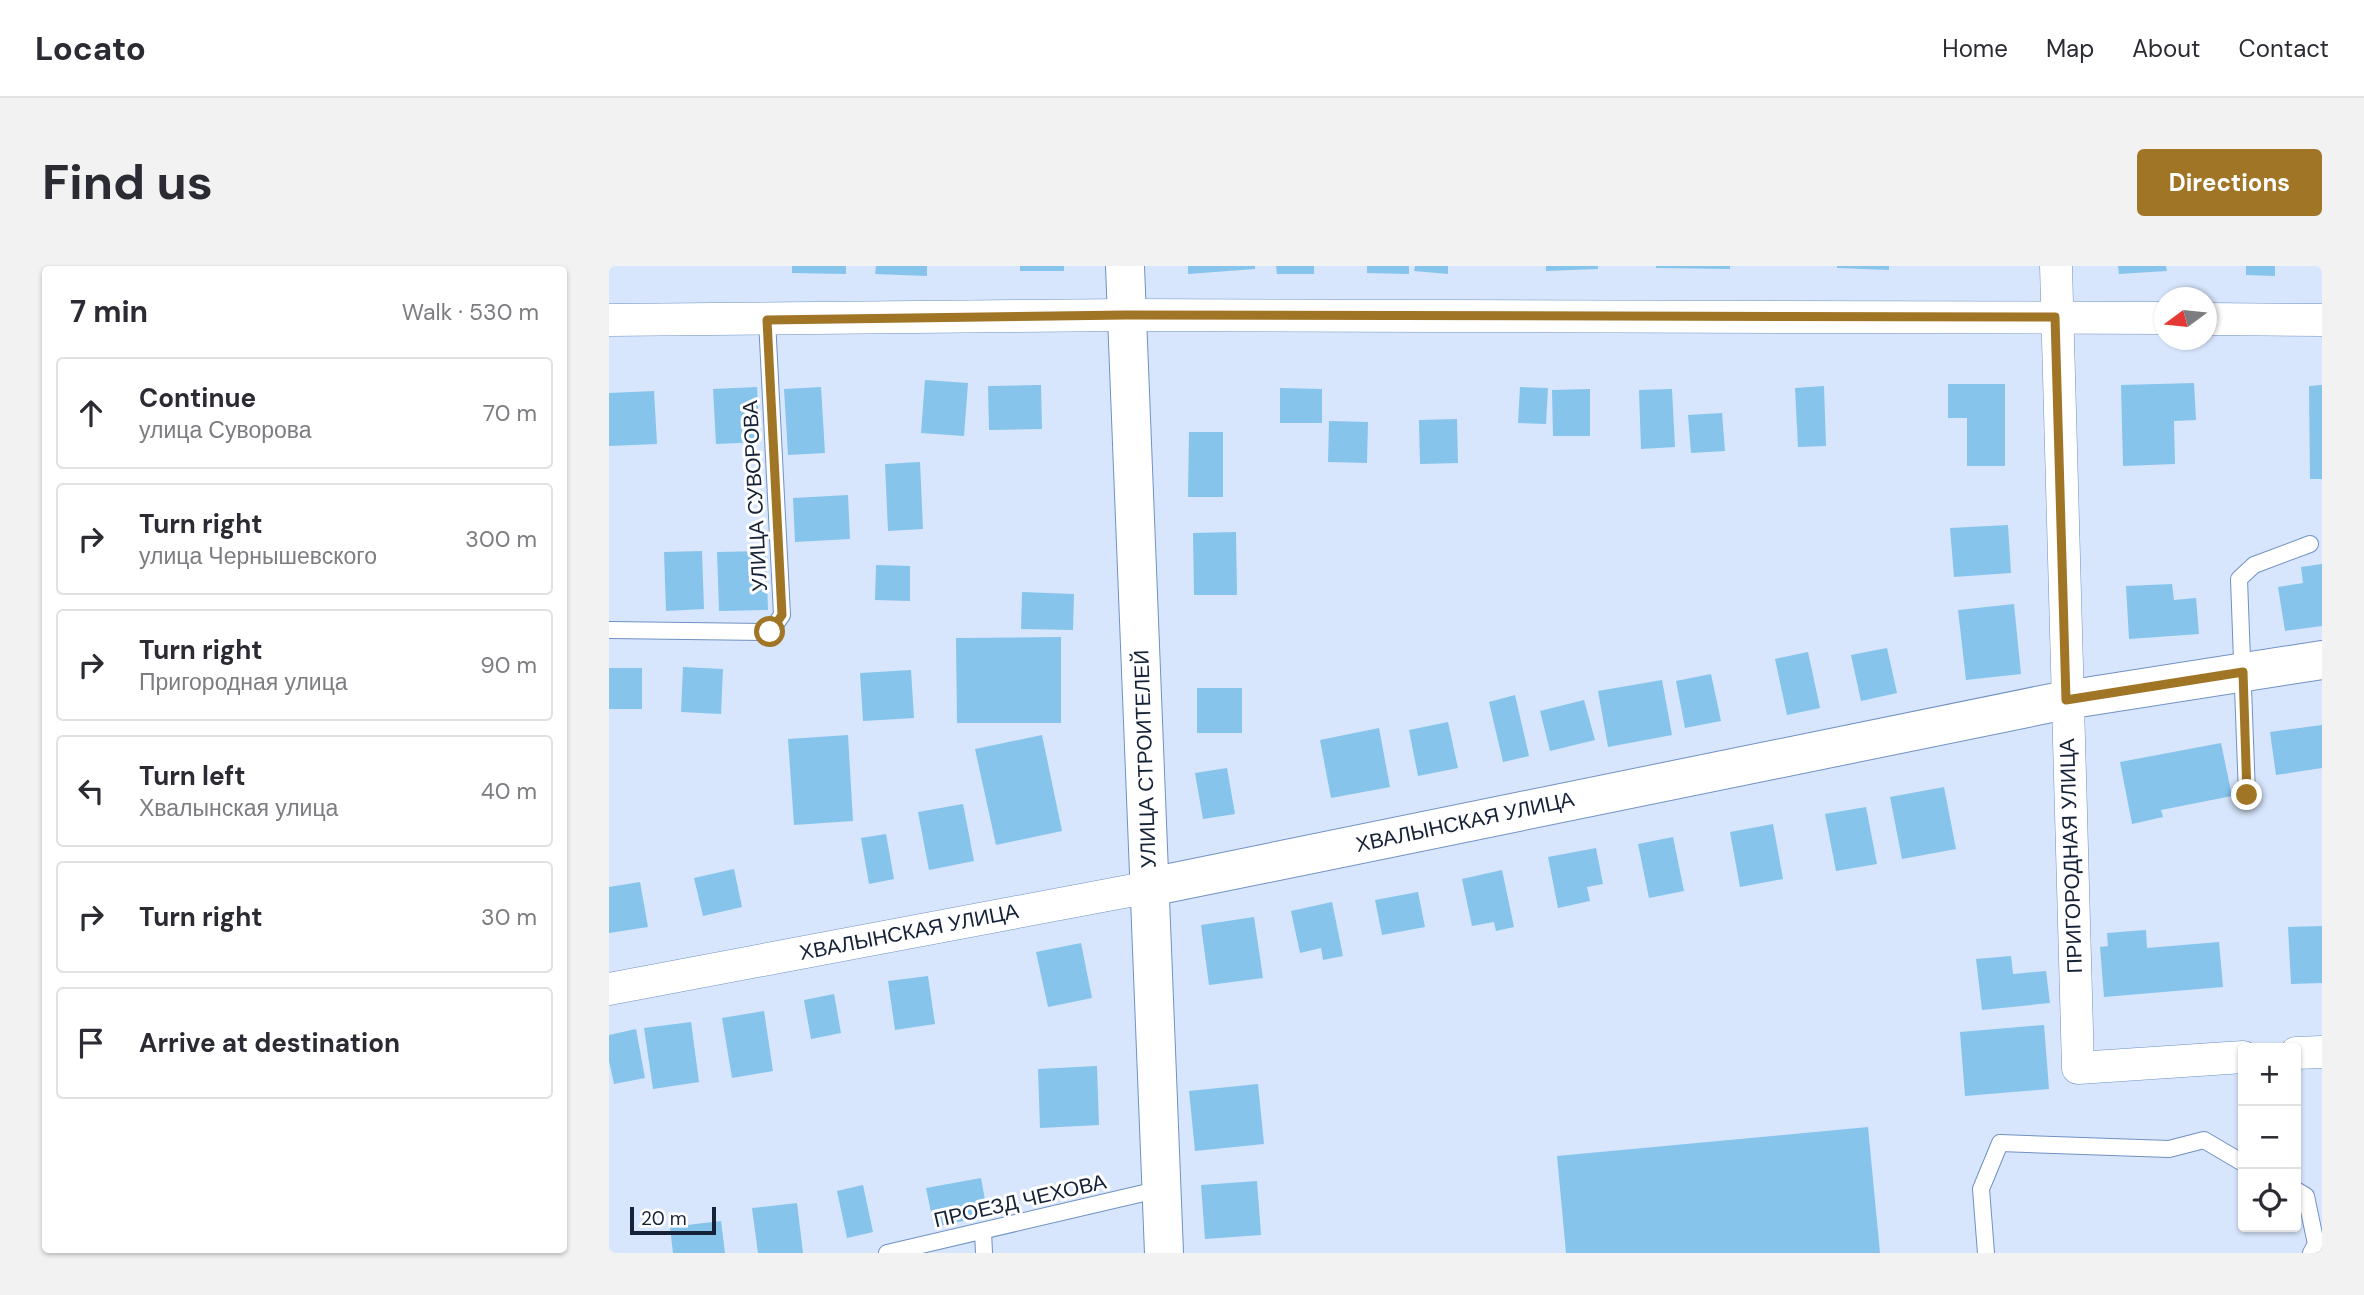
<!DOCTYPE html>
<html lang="en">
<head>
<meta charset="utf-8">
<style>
	:root { --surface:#fff; --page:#f2f2f3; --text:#2b2b33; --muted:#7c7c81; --line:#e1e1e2; --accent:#a17526 }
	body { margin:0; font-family:"DM Sans",sans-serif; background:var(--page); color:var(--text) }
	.controls { position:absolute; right:21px; bottom:21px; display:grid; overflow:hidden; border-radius:7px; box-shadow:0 2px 5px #0004 }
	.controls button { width:63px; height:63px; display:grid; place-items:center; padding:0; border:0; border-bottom:2px solid var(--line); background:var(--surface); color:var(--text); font:35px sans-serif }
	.compass { position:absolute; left:1545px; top:21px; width:63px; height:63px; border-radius:50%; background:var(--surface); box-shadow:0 2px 5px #0004; rotate:255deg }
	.scale { position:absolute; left:21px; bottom:18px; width:86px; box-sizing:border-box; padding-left:7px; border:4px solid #152237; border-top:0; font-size:19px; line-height:24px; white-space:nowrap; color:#152237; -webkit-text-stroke:5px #fff; paint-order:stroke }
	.stop { position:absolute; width:21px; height:21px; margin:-16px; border:5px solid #a17526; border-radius:50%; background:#fff }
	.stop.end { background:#a17526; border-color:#fff; box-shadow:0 2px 7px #0008 }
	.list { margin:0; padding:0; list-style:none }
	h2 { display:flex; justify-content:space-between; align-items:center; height:91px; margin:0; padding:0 28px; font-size:30px }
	h2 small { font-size:23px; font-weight:400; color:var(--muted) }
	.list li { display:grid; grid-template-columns:46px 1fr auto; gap:21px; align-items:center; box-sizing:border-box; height:112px; margin:0 14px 14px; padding:0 14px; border:2px solid var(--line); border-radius:7px }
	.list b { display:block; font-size:26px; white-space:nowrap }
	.list p { margin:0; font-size:23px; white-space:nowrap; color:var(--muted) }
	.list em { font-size:23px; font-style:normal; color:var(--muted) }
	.icon { flex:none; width:38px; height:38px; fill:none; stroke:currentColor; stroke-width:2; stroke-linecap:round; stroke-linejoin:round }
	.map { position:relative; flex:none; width:1713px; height:987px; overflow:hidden; border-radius:7px }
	header { display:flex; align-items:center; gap:42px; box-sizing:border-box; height:98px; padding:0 35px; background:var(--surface); border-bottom:2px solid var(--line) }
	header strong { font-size:33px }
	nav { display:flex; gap:38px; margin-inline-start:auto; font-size:24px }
	.intro { display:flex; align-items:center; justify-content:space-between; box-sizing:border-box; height:168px; padding:0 42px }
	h1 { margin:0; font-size:49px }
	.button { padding:18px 32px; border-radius:7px; background:var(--accent); color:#fff; font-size:24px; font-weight:700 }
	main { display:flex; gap:42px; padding:0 42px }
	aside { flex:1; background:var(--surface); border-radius:7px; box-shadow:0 2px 5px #0004 }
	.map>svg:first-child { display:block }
</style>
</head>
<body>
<header>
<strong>Locato</strong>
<nav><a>Home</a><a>Map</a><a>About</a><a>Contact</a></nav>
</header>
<div class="intro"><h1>Find us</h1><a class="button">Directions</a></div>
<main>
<aside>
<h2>7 min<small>Walk · 530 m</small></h2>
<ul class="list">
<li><svg class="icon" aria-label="ahead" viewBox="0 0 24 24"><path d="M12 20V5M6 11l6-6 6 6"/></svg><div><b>Continue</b><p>улица Суворова</p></div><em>70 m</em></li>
<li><svg class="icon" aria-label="right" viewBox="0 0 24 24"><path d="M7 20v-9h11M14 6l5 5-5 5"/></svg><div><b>Turn right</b><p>улица Чернышевского</p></div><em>300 m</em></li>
<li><svg class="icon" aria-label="right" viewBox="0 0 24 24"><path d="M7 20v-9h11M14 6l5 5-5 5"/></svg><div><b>Turn right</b><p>Пригородная улица</p></div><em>90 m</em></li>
<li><svg class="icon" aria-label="left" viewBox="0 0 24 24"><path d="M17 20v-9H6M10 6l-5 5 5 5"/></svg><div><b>Turn left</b><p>Хвалынская улица</p></div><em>40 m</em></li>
<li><svg class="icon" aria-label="right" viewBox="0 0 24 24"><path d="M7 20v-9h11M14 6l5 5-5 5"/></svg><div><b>Turn right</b></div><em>30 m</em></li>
<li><svg class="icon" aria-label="arrive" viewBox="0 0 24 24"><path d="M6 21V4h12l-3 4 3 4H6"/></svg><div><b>Arrive at destination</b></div></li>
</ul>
</aside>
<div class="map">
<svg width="1713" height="987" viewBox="0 0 1713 987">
	<rect width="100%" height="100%" fill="#d7e6fc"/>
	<g fill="#86c4ec">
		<polygon points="183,0 237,0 237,8 183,7"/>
		<polygon points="267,0 318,0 318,10 266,8"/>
		<rect x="411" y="0" width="44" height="5"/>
		<polygon points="579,0 646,0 646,3 579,8"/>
		<polygon points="667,0 705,0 705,8 668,8"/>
		<polygon points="758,0 800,0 800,8 758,7"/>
		<polygon points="806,0 839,0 839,8 805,5"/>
		<polygon points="937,0 989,0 989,3 937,5"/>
		<polygon points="1047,0 1121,0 1121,3 1047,2"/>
		<polygon points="1228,0 1280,0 1280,4 1228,2"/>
		<polygon points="1509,0 1557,0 1558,5 1510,8"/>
		<polygon points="1637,0 1666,0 1666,10 1637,9"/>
		<polygon points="316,114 359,117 355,170 312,167"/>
		<polygon points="1585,117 1587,154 1565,155 1566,198 1514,200 1512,119"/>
		<polygon points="1339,118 1396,118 1396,200 1358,200 1358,152 1339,152"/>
		<polygon points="432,119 433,163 380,164 379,120"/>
		<polygon points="1713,119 1713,213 1701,213 1700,120"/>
		<polygon points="1215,120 1217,180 1189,181 1186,122"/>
		<polygon points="148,121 151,176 107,178 104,123"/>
		<polygon points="212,121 216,187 179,189 175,123"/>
		<polygon points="911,121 939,122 937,158 909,157"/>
		<polygon points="671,122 713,123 713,157 671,157"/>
		<polygon points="981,123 981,170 944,170 943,124"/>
		<polygon points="1063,123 1066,181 1032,183 1030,124"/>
		<polygon points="45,125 48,178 0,180 0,127"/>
		<polygon points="1113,147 1116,185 1082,187 1079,149"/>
		<polygon points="848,153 849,197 811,198 810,154"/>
		<polygon points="720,155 759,156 758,197 719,196"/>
		<polygon points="580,166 614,166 614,231 579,231"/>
		<polygon points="311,196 314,263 279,265 276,198"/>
		<polygon points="239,229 241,273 186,276 184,232"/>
		<polygon points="1399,259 1402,307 1345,311 1341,262"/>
		<polygon points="627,266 628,329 585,329 584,267"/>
		<polygon points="93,285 95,343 57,345 55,286"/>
		<polygon points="157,285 159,344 110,345 108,286"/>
		<polygon points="1713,298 1713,360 1676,365 1669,321 1694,317 1692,301"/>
		<polygon points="267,299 301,300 301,335 266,334"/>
		<polygon points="1563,318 1565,334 1587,332 1590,368 1520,373 1517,320"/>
		<polygon points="413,326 465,328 464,364 412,363"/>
		<polygon points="1405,338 1412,408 1357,414 1349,344"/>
		<polygon points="452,371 452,457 348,457 347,372"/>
		<polygon points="1278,382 1288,427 1252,435 1242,389"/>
		<polygon points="1199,386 1211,442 1178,449 1166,393"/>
		<polygon points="74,401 114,403 112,448 72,446"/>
		<rect x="0" y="402" width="33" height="41"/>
		<polygon points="302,404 305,452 254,455 251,407"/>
		<polygon points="1102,408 1112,455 1076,462 1067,415"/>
		<polygon points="1053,414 1063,469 999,481 989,425"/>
		<rect x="588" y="422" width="45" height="45"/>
		<polygon points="906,429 920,490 894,496 880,436"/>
		<polygon points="975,434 986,474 941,485 931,445"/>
		<polygon points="839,456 849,502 809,510 800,464"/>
		<polygon points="1713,459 1713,502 1667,509 1661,466"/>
		<polygon points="770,462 781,521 722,532 711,474"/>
		<polygon points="239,469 244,555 185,559 179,473"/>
		<polygon points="433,469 453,565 387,579 366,483"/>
		<polygon points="1612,477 1623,530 1552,544 1554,551 1523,558 1511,496"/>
		<polygon points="618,502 626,548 594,553 586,507"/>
		<polygon points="1335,521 1347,583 1293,593 1281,531"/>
		<polygon points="354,538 365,595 320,604 309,546"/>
		<polygon points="1257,541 1268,598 1227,605 1216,548"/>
		<polygon points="1164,558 1174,613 1131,621 1121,566"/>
		<polygon points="277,568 285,613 260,618 252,572"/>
		<polygon points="1064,571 1075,625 1040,632 1029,578"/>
		<polygon points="987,582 994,618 978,621 981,635 949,642 939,591"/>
		<polygon points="125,603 133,641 94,650 85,612"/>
		<polygon points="893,604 905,661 887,665 885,656 863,660 853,613"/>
		<polygon points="31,616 39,661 0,667 0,621"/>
		<polygon points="809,626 816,661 773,669 766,634"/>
		<polygon points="723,636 734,690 714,694 712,682 691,687 682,645"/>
		<polygon points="645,651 654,712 600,719 592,659"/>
		<polygon points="1713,660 1713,717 1682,718 1679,661"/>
		<polygon points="1537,664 1538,682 1610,676 1614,721 1495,731 1491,681 1499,680 1498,667"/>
		<polygon points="472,677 483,732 439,741 427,686"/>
		<polygon points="1402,690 1404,708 1437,705 1441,737 1373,744 1367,693"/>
		<polygon points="319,710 326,758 286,764 279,715"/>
		<polygon points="225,728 232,767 202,773 195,734"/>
		<polygon points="155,745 164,805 123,812 113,752"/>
		<polygon points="82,756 90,816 44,823 35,762"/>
		<polygon points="1435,759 1440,823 1356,830 1351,766"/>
		<polygon points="27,763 36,812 5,818 0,795 0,769"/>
		<polygon points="488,800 490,859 431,862 429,803"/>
		<polygon points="649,818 655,878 586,885 580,825"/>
		<polygon points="1259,861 1271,987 957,987 948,890"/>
		<polygon points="372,912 379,950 325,961 317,922"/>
		<polygon points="648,915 652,969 596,973 592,919"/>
		<polygon points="254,919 264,966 238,972 228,925"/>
		<polygon points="188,937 194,987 149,987 143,942"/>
		<polygon points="112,955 116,987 64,987 61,961"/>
	</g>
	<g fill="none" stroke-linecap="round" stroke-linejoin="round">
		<defs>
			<g id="service">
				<polyline points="0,364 161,366 173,349 158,54"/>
				<polyline points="1638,529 1630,313 1645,299 1701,278"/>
				<polyline points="1687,924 1697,930 1707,978 1702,987"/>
				<polyline points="374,965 375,987"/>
				<polyline points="278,987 552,923"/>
				<polyline points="1377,987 1372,923 1391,877 1560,883 1595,874 1634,897"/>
			</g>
			<g id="minor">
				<polyline points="1447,0 1469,802 1634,791"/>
				<polyline points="1598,53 1713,54"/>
				<polyline points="0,54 517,49 1556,52"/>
				<polyline points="0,723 541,621"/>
				<polyline points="1687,787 1713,786"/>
			</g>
			<g id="tertiary">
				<polyline points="516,0 555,987"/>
				<polyline points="541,621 1457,434 1713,394"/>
			</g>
		</defs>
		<use href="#service" stroke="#6f91c4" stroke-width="18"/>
		<use href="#minor" stroke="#6f91c4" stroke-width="33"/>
		<use href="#tertiary" stroke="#6f91c4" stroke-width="40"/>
		<use href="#service" stroke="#fff" stroke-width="16"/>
		<use href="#minor" stroke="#fff" stroke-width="32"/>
		<use href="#tertiary" stroke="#fff" stroke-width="38"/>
	</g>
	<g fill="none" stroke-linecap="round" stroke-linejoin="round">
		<polyline stroke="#a17526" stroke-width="9" points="161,366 173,349 158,54 517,49 1446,51 1457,434 1634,406 1638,529"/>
	</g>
	<g text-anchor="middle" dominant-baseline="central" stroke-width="6" stroke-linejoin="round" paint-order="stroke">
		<g font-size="21" fill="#152237" stroke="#fff">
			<text transform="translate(146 230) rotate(-93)">УЛИЦА СУВОРОВА</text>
			<text transform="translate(536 493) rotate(-92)">УЛИЦА СТРОИТЕЛЕЙ</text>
			<text transform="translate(856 556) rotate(-12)">ХВАЛЫНСКАЯ УЛИЦА</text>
			<text transform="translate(1462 590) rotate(-92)">ПРИГОРОДНАЯ УЛИЦА</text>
			<text transform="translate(300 666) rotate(-11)">ХВАЛЫНСКАЯ УЛИЦА</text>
			<text transform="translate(411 935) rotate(-13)">ПРОЕЗД ЧЕХОВА</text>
		</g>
	</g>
</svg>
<div class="controls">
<button>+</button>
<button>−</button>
<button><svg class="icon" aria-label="locate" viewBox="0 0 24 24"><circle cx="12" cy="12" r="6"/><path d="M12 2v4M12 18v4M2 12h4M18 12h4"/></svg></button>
</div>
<svg class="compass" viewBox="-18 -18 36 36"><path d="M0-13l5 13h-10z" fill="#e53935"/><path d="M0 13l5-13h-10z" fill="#7c7c81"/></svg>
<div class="scale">20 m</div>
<div class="stop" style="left:161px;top:366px"></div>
<div class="stop end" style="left:1638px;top:529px"></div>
</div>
</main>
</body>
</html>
